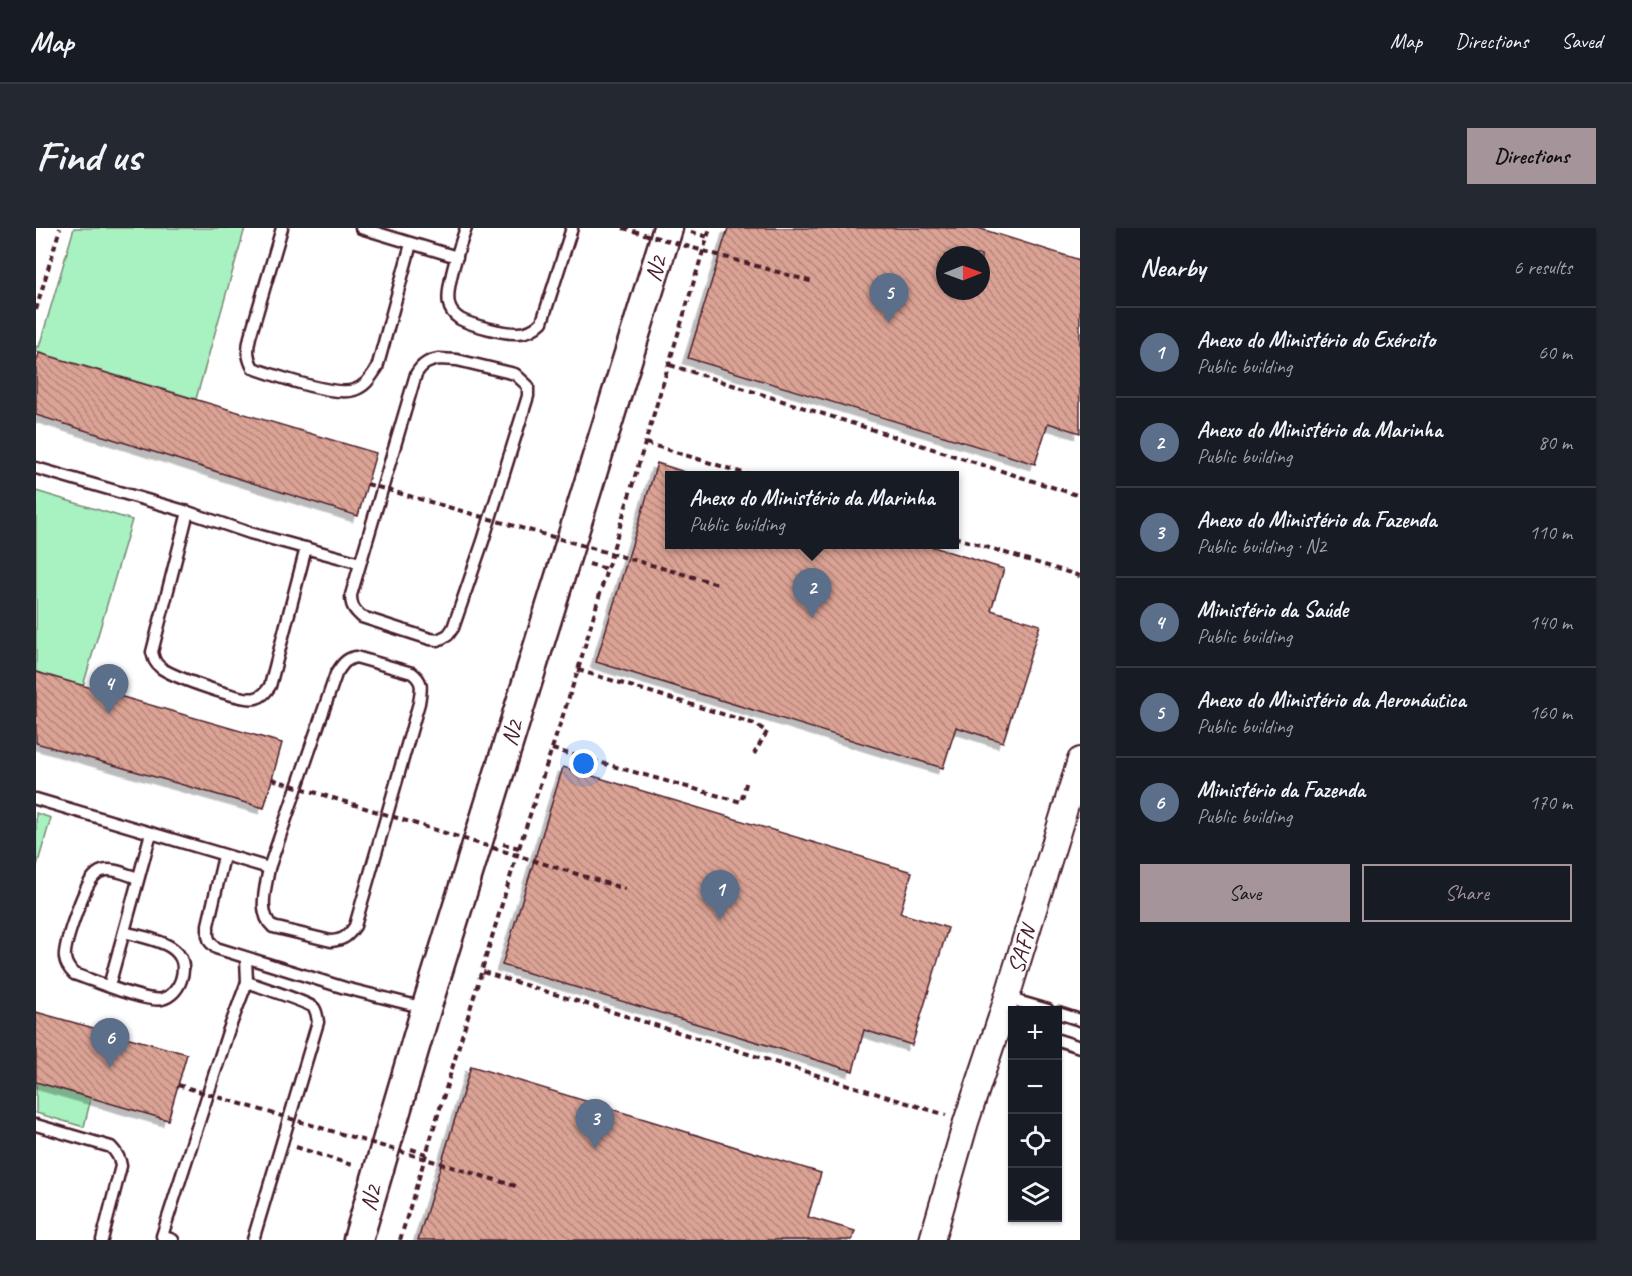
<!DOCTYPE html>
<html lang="en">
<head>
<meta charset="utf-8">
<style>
	:root { --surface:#171b24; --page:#242831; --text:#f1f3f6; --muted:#9ea1a6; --line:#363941; --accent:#a6949b }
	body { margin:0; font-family:Caveat,sans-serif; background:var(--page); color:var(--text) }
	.controls { position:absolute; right:18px; bottom:18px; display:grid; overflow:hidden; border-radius:0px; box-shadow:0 2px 4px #0004 }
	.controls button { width:54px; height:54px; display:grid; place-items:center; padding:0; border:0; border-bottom:2px solid var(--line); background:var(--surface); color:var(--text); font:30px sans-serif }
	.compass { position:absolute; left:900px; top:18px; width:54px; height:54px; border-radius:50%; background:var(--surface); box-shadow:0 2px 4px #0004; rotate:89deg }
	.you { position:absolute; left:548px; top:536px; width:21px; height:21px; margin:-15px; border:4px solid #fff; border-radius:50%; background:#1a73e8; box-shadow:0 0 0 9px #1a73e833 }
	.badge { display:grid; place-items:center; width:39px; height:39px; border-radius:50%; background:var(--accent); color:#fff; font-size:20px; font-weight:700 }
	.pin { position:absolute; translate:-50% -50px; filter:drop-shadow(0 2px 3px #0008) }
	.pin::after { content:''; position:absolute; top:32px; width:21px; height:18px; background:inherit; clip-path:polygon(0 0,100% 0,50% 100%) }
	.popup { position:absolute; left:629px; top:243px; width:294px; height:78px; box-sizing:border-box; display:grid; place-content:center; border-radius:0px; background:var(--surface); filter:drop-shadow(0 2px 4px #0005); font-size:20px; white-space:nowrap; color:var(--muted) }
	.popup b { font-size:22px; color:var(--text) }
	.popup::after { content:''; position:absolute; left:50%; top:100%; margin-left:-12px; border:12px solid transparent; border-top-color:var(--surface) }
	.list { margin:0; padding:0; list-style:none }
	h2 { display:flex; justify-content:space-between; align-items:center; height:78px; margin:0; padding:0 24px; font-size:26px }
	h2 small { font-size:20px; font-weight:400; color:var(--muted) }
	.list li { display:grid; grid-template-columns:39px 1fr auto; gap:18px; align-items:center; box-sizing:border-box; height:90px; padding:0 24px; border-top:2px solid var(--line) }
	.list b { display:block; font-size:22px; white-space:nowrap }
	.list p { margin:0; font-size:20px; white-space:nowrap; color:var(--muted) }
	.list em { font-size:20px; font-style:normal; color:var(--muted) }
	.actions { display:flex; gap:12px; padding:18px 24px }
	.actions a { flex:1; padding:14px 0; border:2px solid var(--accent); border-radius:0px; text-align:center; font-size:21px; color:var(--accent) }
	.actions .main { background:var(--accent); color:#111 }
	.icon { flex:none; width:33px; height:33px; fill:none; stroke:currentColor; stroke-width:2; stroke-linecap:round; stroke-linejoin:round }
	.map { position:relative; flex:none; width:1044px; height:1012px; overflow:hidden; border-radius:0px }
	header { display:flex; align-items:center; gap:36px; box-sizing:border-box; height:84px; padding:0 30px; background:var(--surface); border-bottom:2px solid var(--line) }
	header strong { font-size:28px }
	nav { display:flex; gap:33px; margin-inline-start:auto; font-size:21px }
	.intro { display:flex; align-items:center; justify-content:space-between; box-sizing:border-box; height:144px; padding:0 36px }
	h1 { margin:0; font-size:42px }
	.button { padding:15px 27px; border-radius:0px; background:var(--accent); color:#111; font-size:21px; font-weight:700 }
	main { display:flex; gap:36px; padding:0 36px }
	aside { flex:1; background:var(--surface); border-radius:0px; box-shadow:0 2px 4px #0004 }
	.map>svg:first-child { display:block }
</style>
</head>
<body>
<header>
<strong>Map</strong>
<nav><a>Map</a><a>Directions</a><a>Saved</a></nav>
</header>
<div class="intro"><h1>Find us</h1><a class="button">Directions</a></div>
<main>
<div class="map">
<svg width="1044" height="1012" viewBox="0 0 1044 1012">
	<defs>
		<pattern id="building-back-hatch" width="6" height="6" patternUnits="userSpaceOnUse" patternTransform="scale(1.5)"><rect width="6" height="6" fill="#dba395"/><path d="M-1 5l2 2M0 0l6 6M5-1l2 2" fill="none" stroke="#b4847a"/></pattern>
		<filter id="shadow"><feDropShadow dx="-5.5" dy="5.5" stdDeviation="0" flood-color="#0004"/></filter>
	</defs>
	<rect width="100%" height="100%" fill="#fff"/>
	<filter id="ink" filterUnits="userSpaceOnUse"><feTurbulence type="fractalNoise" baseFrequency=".0167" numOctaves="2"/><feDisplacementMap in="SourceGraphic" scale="12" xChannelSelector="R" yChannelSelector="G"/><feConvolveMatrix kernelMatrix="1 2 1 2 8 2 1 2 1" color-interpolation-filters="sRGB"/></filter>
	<g filter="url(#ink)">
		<g fill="#a8f1c0" stroke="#798876" stroke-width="1.5">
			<polygon points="38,0 209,0 160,171 0,124 0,118 3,119"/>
			<polygon points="0,263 96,292 47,458 0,444"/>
			<polygon points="0,585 15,590 0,641"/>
			<polygon points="0,854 55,870 48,899 0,885"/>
		</g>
		<g fill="url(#building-back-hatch)" stroke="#4a1f2b" stroke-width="1.5" fill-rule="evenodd" filter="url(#shadow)">
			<path d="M 692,0 L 942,0 L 1044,32 L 1044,205 L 1012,195 L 999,236 L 652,130 ZM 909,27 L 945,27 L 945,63 L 909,63 Z"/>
			<polygon points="3,125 340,225 322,288 0,187 0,135"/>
			<polygon points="621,235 661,248 634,248 634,316 888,316 968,341 955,382 1004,397 967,514 920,499 907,540 560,434"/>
			<polygon points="0,444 246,515 228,580 0,515"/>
			<polygon points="527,539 876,644 864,685 912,700 876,817 828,802 817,843 466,737"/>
			<polygon points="0,784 151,826 132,892 0,854"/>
			<polygon points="435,838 785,945 772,989 819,1003 816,1012 382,1012"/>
		</g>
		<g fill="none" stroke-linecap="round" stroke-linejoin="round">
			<defs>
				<g id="service">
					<path d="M 246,0 L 214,109 C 211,121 211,129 217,140 C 238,147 298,169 318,162 C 330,158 334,150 341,140 L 375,16"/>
					<polyline points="325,0 421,29"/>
					<path d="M 430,0 C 424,17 409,60 413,76 C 414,83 418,87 424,91 C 435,97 469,106 482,105 C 492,105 499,101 506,94 L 536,0"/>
					<path d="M 403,131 L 421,132 L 479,146 L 492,158 L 492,168 L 447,313 L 417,400 L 412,407 L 402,412 L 394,411 L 326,389 C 318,382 315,378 315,367 L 380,146 C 386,136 392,133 403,131 Z"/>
					<polyline points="0,240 152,284 214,305 324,335"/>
					<path d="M 152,284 L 116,424 C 118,432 119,435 125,440 C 138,449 206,474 220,470 C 227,468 230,464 234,458 L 270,320"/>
					<path d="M 320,429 L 376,445 C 388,454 385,461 383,475 L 319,698 C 312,708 308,712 295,713 L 237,699 C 221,685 230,659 233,640 L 300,446 C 306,437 309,431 320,429 Z"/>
					<polyline points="0,571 233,640"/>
					<polyline points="188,628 172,697 172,708 174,714 180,720 309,760 389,780"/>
					<path d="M 88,704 C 113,711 157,715 145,752 C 142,761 135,769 126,771 C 110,775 57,752 38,746 C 33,741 30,737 29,730 C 27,717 47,664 55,652 C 58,648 62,644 66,643 C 76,639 92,647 102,650"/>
					<path d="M 211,754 C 222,758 274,775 278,780 C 281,784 281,789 282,794 L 217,1012"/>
					<polyline points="73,758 115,605"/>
					<polyline points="971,770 1012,782"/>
					<polyline points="1022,785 1044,792"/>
					<polyline points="1022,812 1044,819"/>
					<path d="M 0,897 L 75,919 C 81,925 84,930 85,938 L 66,1012"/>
					<polyline points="137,1012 126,1008 192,804 211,754 210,730"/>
				</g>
				<g id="tertiary">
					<path id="s1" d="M 896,1012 L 930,894 L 964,792 L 1044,532"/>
				</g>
				<g id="secondary">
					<path id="s2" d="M 322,1012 L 390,781 L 632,0"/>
				</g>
			</defs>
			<use href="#service" stroke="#4a1f2b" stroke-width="15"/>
			<use href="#tertiary" stroke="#4a1f2b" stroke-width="28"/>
			<use href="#secondary" stroke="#4a1f2b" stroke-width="33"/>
			<g stroke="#4a1f2b" stroke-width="4" stroke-dasharray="6 4.5" stroke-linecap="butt">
				<polyline points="655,4 672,9"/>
				<polyline points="0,82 24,0"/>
				<polyline points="634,137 1044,268"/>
				<polyline points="610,215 717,248"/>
				<polyline points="918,309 1044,348"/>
				<polyline points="553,336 571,341"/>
				<polyline points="542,442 719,496 731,504 718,526"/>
				<polyline points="516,521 705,574 711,552"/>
				<polyline points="467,616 483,620"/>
				<polyline points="447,744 910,887"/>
				<polyline points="260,919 319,938"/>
				<polyline points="375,921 390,926"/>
				<polyline points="364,1012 483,620 542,442 571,341 674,0"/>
			</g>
			<use href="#service" stroke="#fff" stroke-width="10"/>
			<use href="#tertiary" stroke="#fff" stroke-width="24"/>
			<use href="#secondary" stroke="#fff" stroke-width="28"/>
			<g stroke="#4a1f2b" stroke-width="4" stroke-dasharray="6 4.5" stroke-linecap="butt">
				<polyline points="587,0 777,54"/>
				<polyline points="331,256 682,356"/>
				<polyline points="236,551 589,661"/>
				<polyline points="142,857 483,959"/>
			</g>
		</g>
	</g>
	<g text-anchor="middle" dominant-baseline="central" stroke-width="5" stroke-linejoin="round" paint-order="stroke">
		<g font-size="24" fill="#4a1f2b" stroke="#fff">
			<text stroke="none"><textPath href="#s2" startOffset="1016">N2</textPath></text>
			<text stroke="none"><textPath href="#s2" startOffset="530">N2</textPath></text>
			<text stroke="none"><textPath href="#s1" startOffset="304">SAFN</textPath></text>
			<text stroke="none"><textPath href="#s2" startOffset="44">N2</textPath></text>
		</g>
	</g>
</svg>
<div class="controls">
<button>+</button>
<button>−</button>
<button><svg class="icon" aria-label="locate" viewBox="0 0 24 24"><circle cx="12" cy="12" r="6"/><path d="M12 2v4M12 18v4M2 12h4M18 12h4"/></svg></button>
<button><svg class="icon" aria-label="layers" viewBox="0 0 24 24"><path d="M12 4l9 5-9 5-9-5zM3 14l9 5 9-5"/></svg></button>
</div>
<svg class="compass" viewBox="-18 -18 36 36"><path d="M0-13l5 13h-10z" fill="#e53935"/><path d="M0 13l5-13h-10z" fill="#9ea1a6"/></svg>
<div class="you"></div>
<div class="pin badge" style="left:684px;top:692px;background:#5c6f8a">1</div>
<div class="pin badge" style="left:776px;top:390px;background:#5c6f8a">2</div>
<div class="popup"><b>Anexo do Ministério da Marinha</b>Public building</div>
<div class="pin badge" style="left:559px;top:921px;background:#5c6f8a">3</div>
<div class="pin badge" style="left:73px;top:486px;background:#5c6f8a">4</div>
<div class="pin badge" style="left:853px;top:95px;background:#5c6f8a">5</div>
<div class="pin badge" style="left:74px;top:840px;background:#5c6f8a">6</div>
</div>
<aside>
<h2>Nearby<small>6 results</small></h2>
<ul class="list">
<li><span class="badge" style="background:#5c6f8a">1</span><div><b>Anexo do Ministério do Exército</b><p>Public building</p></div><em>60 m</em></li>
<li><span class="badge" style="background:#5c6f8a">2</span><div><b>Anexo do Ministério da Marinha</b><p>Public building</p></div><em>80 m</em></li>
<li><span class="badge" style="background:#5c6f8a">3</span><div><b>Anexo do Ministério da Fazenda</b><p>Public building · N2</p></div><em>110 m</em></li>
<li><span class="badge" style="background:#5c6f8a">4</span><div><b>Ministério da Saúde</b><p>Public building</p></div><em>140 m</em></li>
<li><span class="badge" style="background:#5c6f8a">5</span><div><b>Anexo do Ministério da Aeronáutica</b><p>Public building</p></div><em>160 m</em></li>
<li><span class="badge" style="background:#5c6f8a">6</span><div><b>Ministério da Fazenda</b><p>Public building</p></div><em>170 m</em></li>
</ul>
<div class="actions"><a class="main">Save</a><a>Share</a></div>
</aside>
</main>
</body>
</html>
